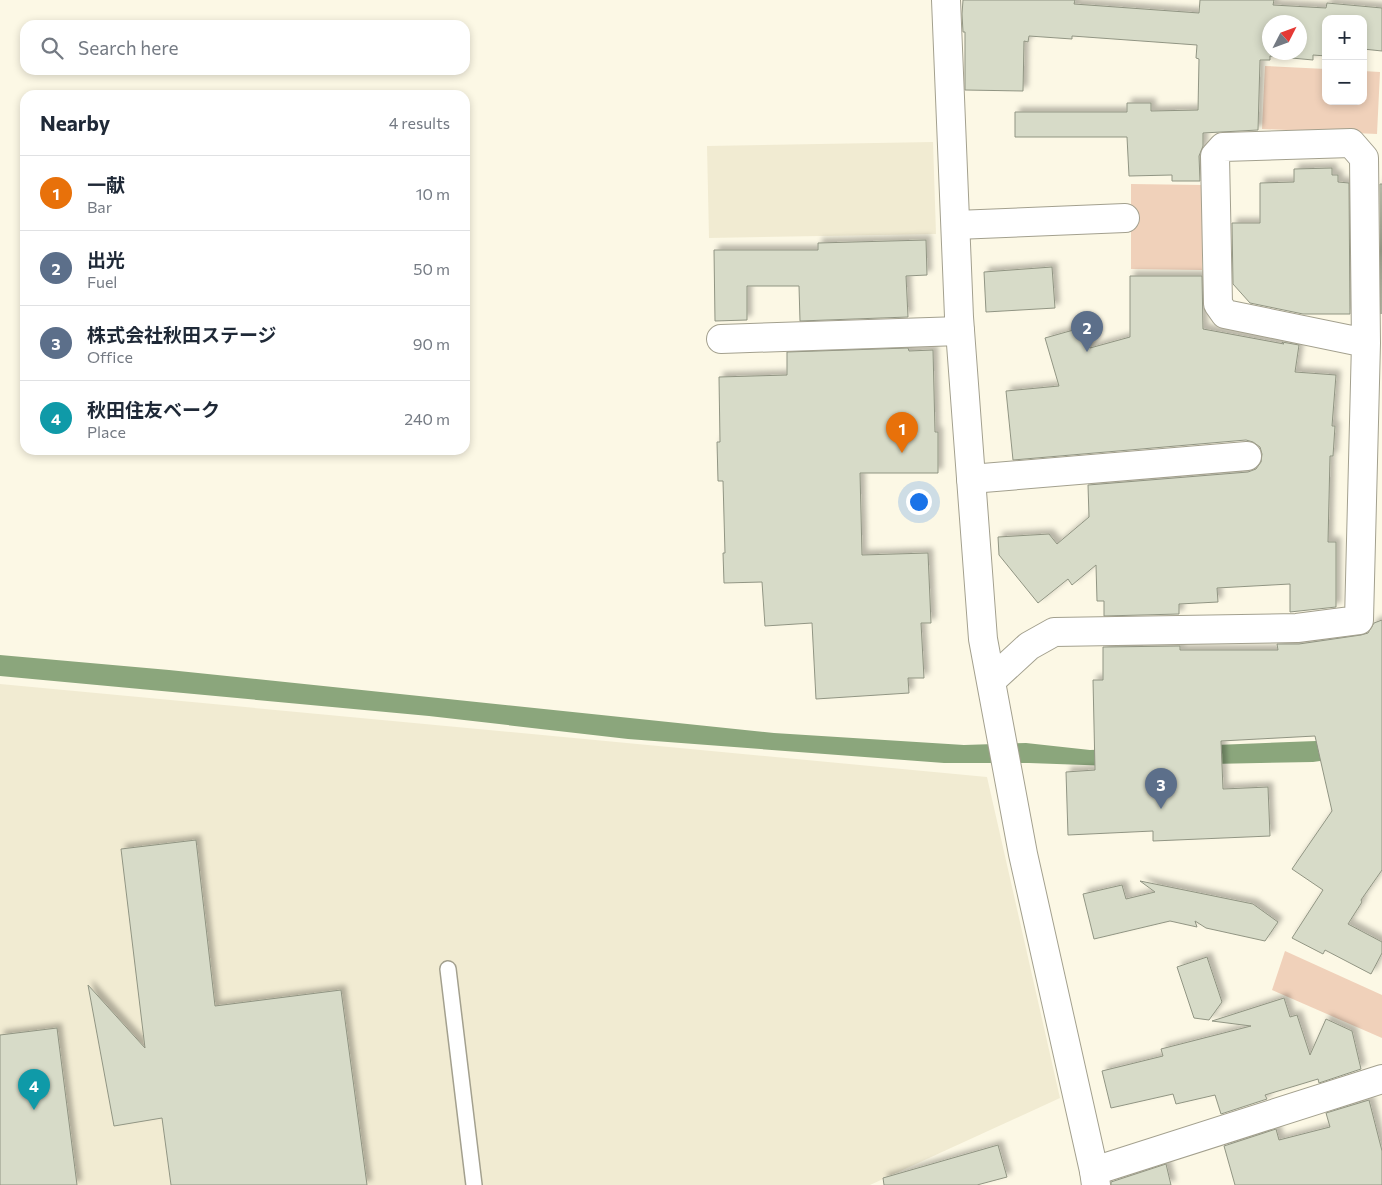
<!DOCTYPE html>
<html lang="en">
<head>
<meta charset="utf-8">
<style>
	:root { --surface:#fff; --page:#f2f2f3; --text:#1f2937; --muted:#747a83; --line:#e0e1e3; --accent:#111827 }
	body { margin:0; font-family:Commissioner,"Noto Sans JP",sans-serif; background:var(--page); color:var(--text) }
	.controls { position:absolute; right:15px; top:15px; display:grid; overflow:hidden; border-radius:10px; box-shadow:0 2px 8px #0003 }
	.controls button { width:45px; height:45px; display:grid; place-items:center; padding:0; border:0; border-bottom:1px solid var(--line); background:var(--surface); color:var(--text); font:25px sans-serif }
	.compass { position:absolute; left:1262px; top:15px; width:45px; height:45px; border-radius:50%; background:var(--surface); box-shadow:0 2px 8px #0003; rotate:48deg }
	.you { position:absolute; left:918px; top:501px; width:18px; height:18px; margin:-12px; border:4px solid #fff; border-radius:50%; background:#1a73e8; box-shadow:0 0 0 8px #1a73e833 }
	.badge { display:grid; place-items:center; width:32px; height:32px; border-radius:50%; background:var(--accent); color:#fff; font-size:16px; font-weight:700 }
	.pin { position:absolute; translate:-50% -41px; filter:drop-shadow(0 1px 2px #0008) }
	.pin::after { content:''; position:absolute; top:26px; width:18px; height:15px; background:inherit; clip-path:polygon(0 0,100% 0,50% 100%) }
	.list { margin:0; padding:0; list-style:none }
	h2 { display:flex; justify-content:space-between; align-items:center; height:65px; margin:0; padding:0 20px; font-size:21px }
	h2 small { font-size:16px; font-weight:400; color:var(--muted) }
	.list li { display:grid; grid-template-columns:32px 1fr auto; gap:15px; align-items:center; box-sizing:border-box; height:75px; padding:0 20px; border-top:1px solid var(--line) }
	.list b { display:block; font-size:19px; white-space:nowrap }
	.list p { margin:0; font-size:16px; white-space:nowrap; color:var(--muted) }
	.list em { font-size:16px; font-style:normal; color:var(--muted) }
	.icon { flex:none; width:28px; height:28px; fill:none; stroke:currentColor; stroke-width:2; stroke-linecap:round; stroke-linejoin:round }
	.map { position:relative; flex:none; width:1382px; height:1185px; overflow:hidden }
	.search { position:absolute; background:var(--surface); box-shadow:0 2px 8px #0003; left:20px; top:20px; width:450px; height:55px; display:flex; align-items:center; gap:12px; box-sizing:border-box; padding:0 18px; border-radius:15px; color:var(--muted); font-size:19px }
	.panel { position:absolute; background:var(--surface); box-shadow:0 2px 8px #0003; left:20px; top:90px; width:450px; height:365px; border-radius:15px }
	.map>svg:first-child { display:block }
</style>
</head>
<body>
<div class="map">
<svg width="1382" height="1185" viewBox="0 0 1382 1185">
	<defs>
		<filter id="shadow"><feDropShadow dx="4.5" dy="-4.5" stdDeviation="2.5" flood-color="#0004"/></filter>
	</defs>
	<rect width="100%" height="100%" fill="#fcf8e5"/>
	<g fill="#f1ebd2">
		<polygon points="933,142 936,234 709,238 707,146"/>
		<polygon points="0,684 987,777 1060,1098 870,1185 0,1185"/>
	</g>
	<g fill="#f0d1ba">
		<polygon points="1265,66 1326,69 1326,101 1363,101 1363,71 1380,72 1377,134 1262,129"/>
		<polygon points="1131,184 1203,185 1202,270 1131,269"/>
		<polygon points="1285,951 1382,995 1382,1038 1272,990"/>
	</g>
	<polygon fill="#8ba67c" points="0,655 169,670 774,733 964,745 1026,743 1090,750 1342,740 1348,757 1313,762 1112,766 1029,763 944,763 628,739 429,716 0,676"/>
	<g fill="#d7dbc8" stroke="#919583" fill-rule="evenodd" filter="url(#shadow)">
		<path d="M 963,0 L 1075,0 L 1074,4 L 1199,13 L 1200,0 L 1274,0 L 1273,5 L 1326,8 L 1327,3 L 1382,8 L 1382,51 L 1363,49 L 1363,19 L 1326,19 L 1326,56 L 1313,55 L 1313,60 L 1270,56 L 1270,60 L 1260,60 L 1258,130 L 1203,133 L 1203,146 L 1199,156 L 1200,181 L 1172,181 L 1172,175 L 1129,176 L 1127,137 L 1015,137 L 1015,112 L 1127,112 L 1127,103 L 1151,103 L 1151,111 L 1198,110 L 1199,59 L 1196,58 L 1197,45 L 1072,36 L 1072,39 L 1029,36 L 1028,42 L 1024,41 L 1023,91 L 965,90 L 965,32 L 963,32 L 962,14 ZM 1270,22 L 1300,22 L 1300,52 L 1270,52 Z"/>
		<polygon points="1332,168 1332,175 1338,175 1338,182 1349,183 1350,314 1303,314 1250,303 1233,284 1232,223 1260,223 1260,183 1294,182 1294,169"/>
		<polygon points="1380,184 1382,184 1381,314"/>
		<polygon points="926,240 927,275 906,276 908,317 800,321 799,286 747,286 747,320 715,321 714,250 818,250 818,243"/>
		<polygon points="1052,267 1055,308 986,312 984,272"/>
		<polygon points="1130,276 1202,276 1203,329 1284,344 1282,342 1299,345 1295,372 1336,375 1332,426 1335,426 1333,456 1330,456 1328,542 1336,542 1336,607 1290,612 1290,584 1217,588 1218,602 1179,604 1179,614 1104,616 1104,601 1097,601 1096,565 1072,585 1068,579 1038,603 999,555 998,537 1049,534 1057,544 1089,517 1088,485 1248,472 1256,469 1261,462 1262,454 1260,447 1253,442 1246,440 1013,460 1006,391 1059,386 1045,338 1084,327 1090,348 1130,337"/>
		<polygon points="908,348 909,351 933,350 935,432 938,432 938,473 860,473 862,555 928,553 931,623 921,623 924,678 908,678 909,693 816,699 812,623 765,626 762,582 724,583 723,553 725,553 723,481 718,481 717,442 720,442 719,377 787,375 787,352"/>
		<polygon points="1382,620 1382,870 1361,900 1362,902 1348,924 1382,942 1382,953 1371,974 1325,950 1323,954 1292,938 1323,890 1292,869 1332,811 1315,736 1221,741 1223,789 1268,787 1270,836 1153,841 1153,831 1068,835 1066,772 1095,770 1093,680 1103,680 1103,647 1180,646 1180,650 1278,650 1277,644 1299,644 1361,635 1368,633 1374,623"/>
		<polygon points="196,840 215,1006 341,990 367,1185 171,1185 162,1118 114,1126 88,985 145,1048 121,849"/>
		<polygon points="1140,881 1253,904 1278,922 1265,941 1206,928 1195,921 1197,927 1170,921 1094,939 1083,894 1122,885 1126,899 1155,892"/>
		<polygon points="1207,957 1222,1002 1209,1020 1194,1018 1177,967"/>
		<polygon points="1284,998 1290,1017 1297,1015 1310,1055 1326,1019 1352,1031 1361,1069 1319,1083 1318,1079 1265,1095 1267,1099 1221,1114 1215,1095 1176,1104 1173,1094 1111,1108 1102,1071 1163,1056 1161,1049 1251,1026 1212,1021"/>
		<polygon points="57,1028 77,1185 0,1185 0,1035"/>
		<polygon points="1369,1100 1382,1151 1382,1185 1235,1185 1224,1146 1276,1129 1279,1140 1330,1127 1326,1113"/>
		<polygon points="998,1145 1007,1177 977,1185 884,1185 883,1178"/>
		<polygon points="1166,1164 1171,1185 1111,1185 1111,1182"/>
	</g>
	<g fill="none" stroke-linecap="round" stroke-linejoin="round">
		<defs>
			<polyline id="service" points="448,969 474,1185"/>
			<g id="minor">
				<polyline points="956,225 1125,218"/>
				<polyline points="721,339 960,331"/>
				<polyline points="971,479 1247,456"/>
				<polyline points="992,680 1029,646 1054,632 1297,628 1359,620 1366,343 1364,158 1351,143 1223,147 1215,156 1218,304 1225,314 1366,343"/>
				<polyline points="1094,1171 1382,1079"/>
			</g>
			<polyline id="tertiary" points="946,0 959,317 983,639 1023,854 1094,1171 1096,1185"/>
		</defs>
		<use href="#service" stroke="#a3a08e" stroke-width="18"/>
		<use href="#minor" stroke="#a3a08e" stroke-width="30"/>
		<use href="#tertiary" stroke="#a3a08e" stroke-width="30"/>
		<use href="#service" stroke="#fff" stroke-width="15"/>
		<use href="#minor" stroke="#fff" stroke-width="28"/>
		<use href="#tertiary" stroke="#fff" stroke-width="28"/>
	</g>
</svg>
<div class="controls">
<button>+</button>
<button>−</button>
</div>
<svg class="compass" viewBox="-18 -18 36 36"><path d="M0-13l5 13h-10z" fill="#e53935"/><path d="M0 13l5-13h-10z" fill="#747a83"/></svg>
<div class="you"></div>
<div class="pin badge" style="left:902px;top:453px;background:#e8710a">1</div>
<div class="pin badge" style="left:1087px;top:352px;background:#5c6f8a">2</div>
<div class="pin badge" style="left:1161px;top:809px;background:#5c6f8a">3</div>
<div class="pin badge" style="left:34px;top:1110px;background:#0f9aa8">4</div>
<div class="search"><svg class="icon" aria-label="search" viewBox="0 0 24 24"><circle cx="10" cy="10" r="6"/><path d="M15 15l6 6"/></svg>Search here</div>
<section class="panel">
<h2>Nearby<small>4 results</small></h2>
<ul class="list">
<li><span class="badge" style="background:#e8710a">1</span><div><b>一献</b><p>Bar</p></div><em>10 m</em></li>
<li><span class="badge" style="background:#5c6f8a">2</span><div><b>出光</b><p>Fuel</p></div><em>50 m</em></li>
<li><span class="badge" style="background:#5c6f8a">3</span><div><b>株式会社秋田ステージ</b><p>Office</p></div><em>90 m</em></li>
<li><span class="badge" style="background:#0f9aa8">4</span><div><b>秋田住友ベーク</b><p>Place</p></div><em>240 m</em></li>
</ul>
</section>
</div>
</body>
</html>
